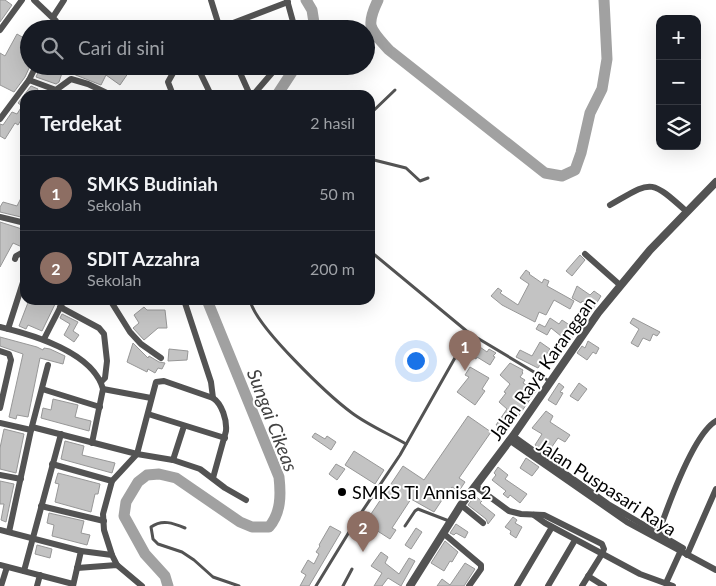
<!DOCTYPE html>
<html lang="id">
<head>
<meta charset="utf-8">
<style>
	:root { --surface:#171b24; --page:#20242c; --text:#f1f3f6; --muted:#9ea1a6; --line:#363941; --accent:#0f766e }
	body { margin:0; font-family:Lato,sans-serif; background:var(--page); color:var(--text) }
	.controls { position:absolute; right:15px; top:15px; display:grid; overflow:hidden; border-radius:10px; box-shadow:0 5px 20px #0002 }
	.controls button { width:45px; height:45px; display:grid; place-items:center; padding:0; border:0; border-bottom:1px solid var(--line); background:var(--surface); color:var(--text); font:25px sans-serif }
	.you { position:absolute; left:415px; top:360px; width:18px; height:18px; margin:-12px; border:4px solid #fff; border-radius:50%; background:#1a73e8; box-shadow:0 0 0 8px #1a73e833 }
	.badge { display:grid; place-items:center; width:32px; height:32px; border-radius:50%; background:var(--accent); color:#fff; font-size:16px; font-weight:700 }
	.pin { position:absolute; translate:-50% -41px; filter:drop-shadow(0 1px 2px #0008) }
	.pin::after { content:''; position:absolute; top:26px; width:18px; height:15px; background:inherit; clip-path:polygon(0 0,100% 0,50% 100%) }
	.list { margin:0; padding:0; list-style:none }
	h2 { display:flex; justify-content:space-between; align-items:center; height:65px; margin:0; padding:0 20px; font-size:21px }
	h2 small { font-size:16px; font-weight:400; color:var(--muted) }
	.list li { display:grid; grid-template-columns:32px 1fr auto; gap:15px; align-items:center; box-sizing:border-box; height:75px; padding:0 20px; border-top:1px solid var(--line) }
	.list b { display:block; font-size:19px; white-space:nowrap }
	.list p { margin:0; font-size:16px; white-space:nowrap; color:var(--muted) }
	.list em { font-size:16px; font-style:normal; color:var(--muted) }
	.icon { flex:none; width:28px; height:28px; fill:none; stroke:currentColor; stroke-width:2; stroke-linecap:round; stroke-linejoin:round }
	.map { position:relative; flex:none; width:716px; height:586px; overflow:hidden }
	.search { position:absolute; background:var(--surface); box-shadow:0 5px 20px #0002; left:20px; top:20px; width:355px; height:55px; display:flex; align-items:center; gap:12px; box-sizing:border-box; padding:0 18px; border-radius:28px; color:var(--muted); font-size:19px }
	.panel { position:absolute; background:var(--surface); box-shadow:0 5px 20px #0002; left:20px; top:90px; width:355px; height:215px; border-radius:15px }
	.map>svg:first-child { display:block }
</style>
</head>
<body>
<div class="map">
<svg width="716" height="586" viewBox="0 0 716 586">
	<rect width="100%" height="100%" fill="#fff"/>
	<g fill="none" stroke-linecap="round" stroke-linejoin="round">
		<g stroke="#a1a1a1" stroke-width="11">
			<polyline points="306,0 312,10 315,29"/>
			<path d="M 378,0 C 365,27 370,29 389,50 L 545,173 L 562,176 L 575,170 L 581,153 L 590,113 L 602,89 L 607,59 L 604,0"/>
			<polyline points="277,95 296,66"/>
			<path d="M 168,586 L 165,576 L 145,554 L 124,516 L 126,502 L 138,482 L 147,475 L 159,474 L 176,478 L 240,522 L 252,527 L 269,527 C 281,513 281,495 279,477 L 207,300"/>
		</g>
	</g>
	<g fill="#c3c3c3" stroke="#979797">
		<polygon points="0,0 5,0 12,5 0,22"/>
		<polygon points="17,34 29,41 29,66 30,66 25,77 14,92 0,85 0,53 5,56"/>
		<polygon points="41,66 133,66 120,85 106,75 101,85 63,70 59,82 56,84 36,77"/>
		<polygon points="31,86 38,89 35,95 25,95 25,113 18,125 15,123 5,139 0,136 0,124 3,125 12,112 17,114 22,106 18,103"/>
		<polygon points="21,198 25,200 25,218 0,212 0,207 3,202 17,206"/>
		<polygon points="0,222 25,230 25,244 24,244 22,247 13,243 0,267"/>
		<polygon points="580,255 585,260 572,276 566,271"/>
		<polygon points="526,270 530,273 529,274 542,283 544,279 549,281 547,286 574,301 570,309 554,300 546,315 539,312 535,322 502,305 491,296 498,288 502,291 500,293 518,305 529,284 520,278"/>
		<polygon points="577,286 590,295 594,291 601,296 593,309 582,301 581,303 572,298"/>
		<polygon points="29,300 57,300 42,331 28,325 26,329 19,326"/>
		<polygon points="144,307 147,310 165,310 167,328 158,328 144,340 133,328 139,323 134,315"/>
		<polygon points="578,313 583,316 576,330 577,331 559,354 552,350 561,336 551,328 547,335 536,329 539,324 545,327 550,318 559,324 562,320 571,326"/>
		<polygon points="62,314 78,322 73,331 79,335 74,342 64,335 70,324 60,318"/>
		<polygon points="633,318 660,332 657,336 653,334 650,341 643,338 638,347 631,343 639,329 630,323"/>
		<polygon points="0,337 37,347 43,350 44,348 50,349 65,356 63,364 40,358 28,417 17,415 16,419 9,417 23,354 0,346"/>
		<polygon points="588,341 599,348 596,354 593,352 587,360 577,353 582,346 585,348"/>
		<polygon points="540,342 550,349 538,368 516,357 520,350 532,356"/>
		<polygon points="133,343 148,358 149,356 159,362 165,363 162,369 158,368 155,373 148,369 147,372 127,362"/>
		<polygon points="477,345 487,352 489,349 496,353 493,356 495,357 490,365 477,357 476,359 470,355"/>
		<polygon points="169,349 188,351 187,360 168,361"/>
		<polygon points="510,363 523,370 522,372 523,373 520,377 525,380 523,383 536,391 517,418 514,416 504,430 496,425 507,409 499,402 506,393 504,392 510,384 500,375"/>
		<polygon points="470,367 489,378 482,389 485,391 475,405 457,392 469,377 465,375"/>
		<polygon points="559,383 564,387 560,392 563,393 556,405 548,400"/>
		<polygon points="579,383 587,389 578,401 570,396"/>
		<polygon points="53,399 78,405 75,417 91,421 89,431 41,418 43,408 51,410"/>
		<polygon points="546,411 553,416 550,422 570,435 565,442 558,438 547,454 535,445 542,434 532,428"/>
		<polygon points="468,416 491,432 459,478 465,482 459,491 452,487 449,491 448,491 434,512 411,499 392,528 396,530 390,539 362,521 368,512 371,514 403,466 424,480"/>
		<polygon points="4,429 24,434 16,473 0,469 0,448"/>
		<polygon points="315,433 325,439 327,436 336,442 331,450 312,437"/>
		<polygon points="65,441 84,446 82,455 115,463 112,473 61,459"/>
		<polygon points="354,451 384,470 375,484 345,465"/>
		<polygon points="526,458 539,467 532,476 520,468"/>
		<polygon points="336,464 345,469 337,480 329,474"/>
		<polygon points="498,467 508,475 505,479 527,494 520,503 510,495 508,498 503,494 506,491 492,480 496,475 494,473"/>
		<polygon points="58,473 100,484 98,494 95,494 91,512 55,502 59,484 55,483"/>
		<polygon points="0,481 14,484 6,522 1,520 4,504 0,504"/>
		<polygon points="475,496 482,501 480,503 495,515 488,524 486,519 468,505"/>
		<polygon points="49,513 84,521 81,533 90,535 87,545 52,536 54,525 47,523"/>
		<polygon points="513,517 517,520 515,523 522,527 516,538 510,534 511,531 505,527"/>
		<polygon points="456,524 468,532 465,538 456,533 454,535 450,533"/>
		<polygon points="330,526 341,532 309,586 300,586 306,575 301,572 308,560 314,564 319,554 316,552 320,546 319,545"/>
		<polygon points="416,528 422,532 411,549 405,545"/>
		<polygon points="445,541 458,552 452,562 450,561 444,571 431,563"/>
		<polygon points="37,545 52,549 50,558 35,554"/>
		<polygon points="381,552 388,557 385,563 399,574 409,558 415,561 401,586 388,578 382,586 374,586 382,573 371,566"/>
		<polygon points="465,563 475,569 464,586 437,586 442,579 450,585"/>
	</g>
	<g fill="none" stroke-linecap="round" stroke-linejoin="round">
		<g stroke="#535353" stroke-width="3">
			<polyline points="370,114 395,90"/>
			<polyline points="370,159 406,168 420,181 428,178"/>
			<polyline points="370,251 469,333 549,381"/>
			<path d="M 250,300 C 255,326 329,396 352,413 C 368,425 389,434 406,444"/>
			<polyline points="405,526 415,511 418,509 449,521"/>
			<path d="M 185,528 C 173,523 162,519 151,527 L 153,539 L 158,544 L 182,552 L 194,560 L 213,577 L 239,586"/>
			<polyline points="316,586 357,519 400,455 469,333"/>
			<polyline points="343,586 352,569"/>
		</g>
		<g stroke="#535353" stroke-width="6">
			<polyline points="34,0 56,21 55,29"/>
			<polyline points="211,0 220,29"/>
			<polyline points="287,0 295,29"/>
			<polyline points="53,17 64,0"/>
			<polyline points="220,28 288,2"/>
			<polyline points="0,30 22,0"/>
			<polyline points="197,66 211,95"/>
			<polyline points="237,66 250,95"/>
			<polyline points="29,80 56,90 71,79 88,84 111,95"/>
			<polyline points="173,95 168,82 177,66"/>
			<polyline points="253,95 278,66"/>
			<polyline points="0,119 29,80 36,66"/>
			<path d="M 610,205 C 652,181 649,178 686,211"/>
			<polyline points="0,217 25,223"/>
			<polyline points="585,254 620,285"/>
			<polyline points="15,259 16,256 25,251"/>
			<polyline points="110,300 130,332 141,344 161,358"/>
			<polyline points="184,300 211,382 213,398"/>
			<polyline points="60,307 99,328 104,334 107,361 105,378 101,382"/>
			<path d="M 0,327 C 33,335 93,352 103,389 L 92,443"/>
			<polyline points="8,329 25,276"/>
			<polyline points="44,339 64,300"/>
			<polyline points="0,351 9,354 11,360 0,408"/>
			<polyline points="42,389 100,407"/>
			<polyline points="103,389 151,398"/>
			<polyline points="148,414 225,438"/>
			<polyline points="0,423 31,430"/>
			<polyline points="32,427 137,454 173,460 200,469 225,488 246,500"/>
			<polyline points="513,436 608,504 683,548"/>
			<polyline points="509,440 627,522 716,570"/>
			<polyline points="173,460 184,426"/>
			<polyline points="52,464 112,481"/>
			<polyline points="0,475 21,479"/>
			<polyline points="475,486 509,511 521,514 544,515 602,544 604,549 602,554 582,586"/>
			<polyline points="461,505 483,523"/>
			<polyline points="41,506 104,521"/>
			<polyline points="534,515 545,523 640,574 673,586"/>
			<polyline points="0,530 81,551 112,555 117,565"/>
			<polyline points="9,532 31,430 48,365"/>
			<polyline points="443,533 481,565 481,569 469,586"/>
			<path d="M 657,537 C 666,511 693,434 716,421"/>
			<path d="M 112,555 L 104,530 L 103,514 L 112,481 L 137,454 L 156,382 L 164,381 L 213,398 C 222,404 227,420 226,431 L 213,478"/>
			<polyline points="687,555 716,489"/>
			<polyline points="0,565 73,584"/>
			<polyline points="77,568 117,565 142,586"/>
			<polyline points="24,571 61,434"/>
			<polyline points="588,576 604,586"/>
			<polyline points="666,583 682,548"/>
			<polyline points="1,586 7,567"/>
			<polyline points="37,586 40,575"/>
			<polyline points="73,586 81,551"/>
			<polyline points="517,586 552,527"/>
			<polyline points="548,586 575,540"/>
		</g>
		<polyline stroke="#535353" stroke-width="8" points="410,586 461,505 513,436 598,313 650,250 716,182"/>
	</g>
	<circle fill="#000" stroke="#fff" stroke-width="2" cx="342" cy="492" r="5"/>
	<g text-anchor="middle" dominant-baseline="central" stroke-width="4" stroke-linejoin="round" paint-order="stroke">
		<g font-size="18" fill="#000" stroke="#fff">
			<text transform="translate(542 368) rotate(-55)">Jalan Raya Karanggan</text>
			<text transform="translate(607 487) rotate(33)">Jalan Puspasari Raya</text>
		</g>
		<g font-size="18" fill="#000" stroke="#fff" text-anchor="start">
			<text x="352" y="492">SMKS Ti Annisa 2</text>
		</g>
		<g font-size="19" font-style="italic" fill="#424242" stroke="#fff">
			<text transform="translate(273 420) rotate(69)">Sungai Cikeas</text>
		</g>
	</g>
</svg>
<div class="controls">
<button>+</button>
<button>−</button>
<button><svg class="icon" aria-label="layers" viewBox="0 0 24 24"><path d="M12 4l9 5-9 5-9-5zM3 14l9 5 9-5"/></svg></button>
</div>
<div class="you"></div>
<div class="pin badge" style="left:465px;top:371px;background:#8d6e63">1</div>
<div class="pin badge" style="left:363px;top:552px;background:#8d6e63">2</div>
<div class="search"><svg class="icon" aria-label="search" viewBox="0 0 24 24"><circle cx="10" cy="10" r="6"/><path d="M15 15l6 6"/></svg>Cari di sini</div>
<section class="panel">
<h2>Terdekat<small>2 hasil</small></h2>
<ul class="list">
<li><span class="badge" style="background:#8d6e63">1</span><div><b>SMKS Budiniah</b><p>Sekolah</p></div><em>50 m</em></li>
<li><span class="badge" style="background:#8d6e63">2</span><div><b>SDIT Azzahra</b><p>Sekolah</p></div><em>200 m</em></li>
</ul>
</section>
</div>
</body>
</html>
